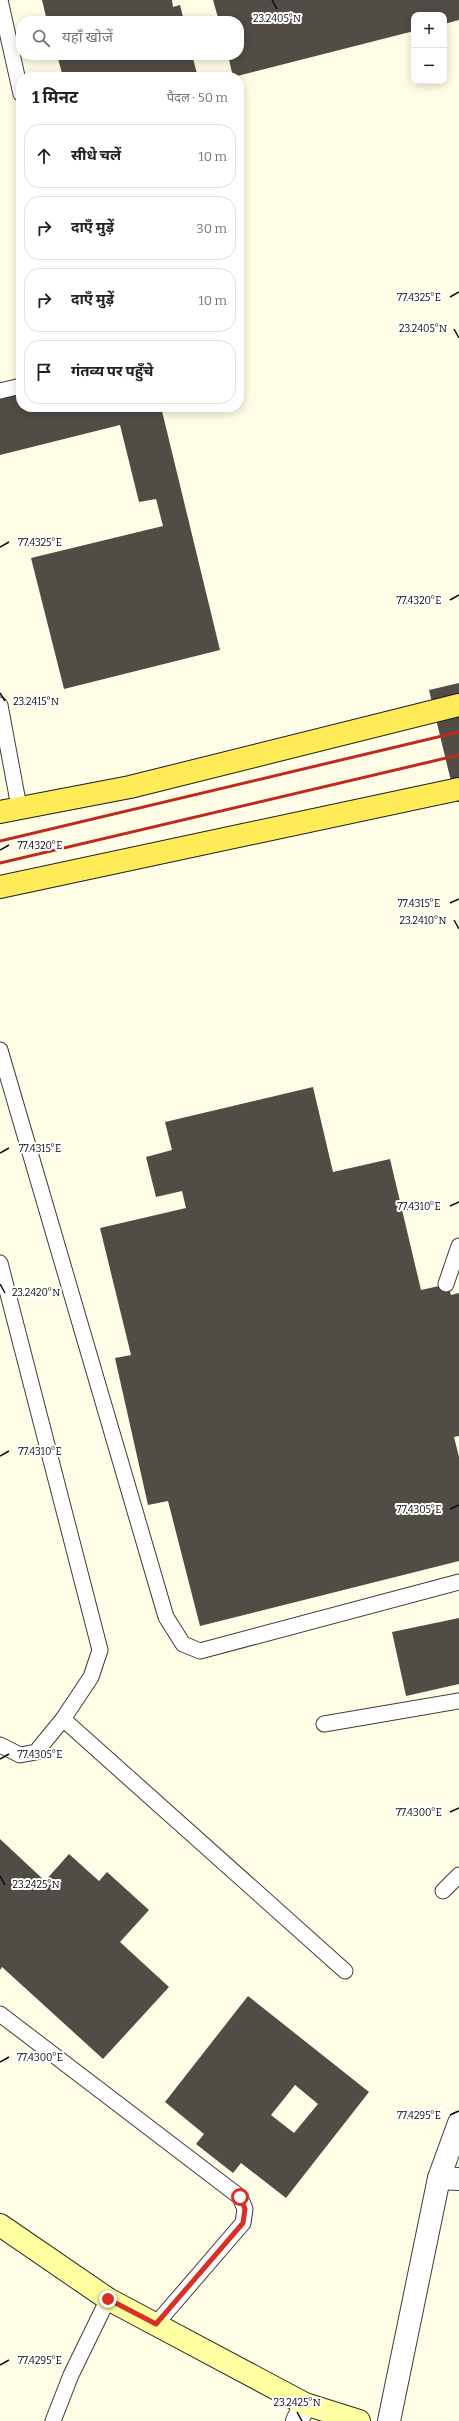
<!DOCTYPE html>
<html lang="hi">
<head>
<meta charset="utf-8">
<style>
	:root { --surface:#fff; --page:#f6f6f6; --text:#222; --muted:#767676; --line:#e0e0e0 }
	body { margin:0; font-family:Bitter,"Noto Sans Devanagari",serif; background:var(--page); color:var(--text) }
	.controls { position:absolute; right:12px; top:12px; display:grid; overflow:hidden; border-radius:8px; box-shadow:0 2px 10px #0003 }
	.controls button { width:36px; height:36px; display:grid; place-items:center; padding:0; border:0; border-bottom:1px solid var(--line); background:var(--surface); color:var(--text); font:20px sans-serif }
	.stop { position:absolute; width:12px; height:12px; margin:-9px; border:3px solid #d93025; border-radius:50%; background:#fff }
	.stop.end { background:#d93025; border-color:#fff; box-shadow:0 1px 4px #0008 }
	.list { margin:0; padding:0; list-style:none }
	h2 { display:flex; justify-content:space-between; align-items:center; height:52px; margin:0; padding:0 16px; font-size:17px }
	h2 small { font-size:13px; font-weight:400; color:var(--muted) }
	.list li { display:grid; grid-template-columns:26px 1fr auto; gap:12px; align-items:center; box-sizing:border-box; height:64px; margin:0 8px 8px; padding:0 8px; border:1px solid var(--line); border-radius:16px }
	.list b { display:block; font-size:15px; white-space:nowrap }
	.list em { font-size:13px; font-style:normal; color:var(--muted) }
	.icon { flex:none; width:22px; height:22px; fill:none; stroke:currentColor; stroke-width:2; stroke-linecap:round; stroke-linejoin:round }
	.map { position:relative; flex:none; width:459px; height:2421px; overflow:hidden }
	.search { position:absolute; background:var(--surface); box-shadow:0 2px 10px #0003; left:16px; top:16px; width:228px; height:44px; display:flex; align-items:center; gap:10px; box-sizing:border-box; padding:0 14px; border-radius:16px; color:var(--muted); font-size:15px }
	.panel { position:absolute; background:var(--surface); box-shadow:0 2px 10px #0003; left:16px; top:72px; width:228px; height:340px; border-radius:16px }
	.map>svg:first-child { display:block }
</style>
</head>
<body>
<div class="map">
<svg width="459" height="2421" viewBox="0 0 459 2421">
	<rect width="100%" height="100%" fill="#fffde6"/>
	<g fill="#524c46" fill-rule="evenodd">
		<polygon points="42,0 172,0 173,7 180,5 184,21 47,21"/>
		<polygon points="213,0 459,0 459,20 444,24 444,15 414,15 414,31 233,77 228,55 239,55 239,21 219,21"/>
		<polygon points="57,55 192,55 198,77 63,77"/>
		<polygon points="21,393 21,407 161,407 220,650 64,689 31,558 163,526 156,499 139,502 120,425 0,455 0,399"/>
		<polygon points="459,683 459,802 456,802 429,690"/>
		<polygon points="313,1087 333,1172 390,1159 421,1290 448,1284 451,1295 459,1293 459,1436 454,1437 459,1457 459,1561 200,1626 168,1501 148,1505 115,1358 131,1355 100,1228 186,1208 182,1191 156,1197 146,1157 172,1150 165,1122"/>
		<polygon points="459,1618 459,1684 406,1696 392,1632"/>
		<polygon points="0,1839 45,1881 69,1854 99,1881 107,1872 149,1910 120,1942 169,1987 103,2059 2,1967 0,1970"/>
		<path d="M 248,1996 L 369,2092 L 286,2198 L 241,2163 L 233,2173 L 196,2144 L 204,2134 L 165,2102 ZM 295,2085 L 318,2104 L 294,2133 L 271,2115 Z"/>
	</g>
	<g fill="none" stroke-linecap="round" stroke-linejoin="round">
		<defs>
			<g id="lane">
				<polyline points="0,0 21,94"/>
				<polyline points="0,391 21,386"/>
				<polyline points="0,705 19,807"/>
				<polyline points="0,1050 166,1617 183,1644 200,1651 459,1582"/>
				<polyline points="0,1263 100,1650 91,1677 63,1719 36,1752 20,1755 0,1745"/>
				<polyline points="446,1284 459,1246"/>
				<polyline points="63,1719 345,1971"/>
				<polyline points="324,1724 459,1701"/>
				<polyline points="443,1891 459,1875"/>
				<polyline points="0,2014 240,2197 245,2209 243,2223 156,2324"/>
				<polyline points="53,2421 71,2375 108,2299"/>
			</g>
			<g id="street">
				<polyline points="439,2178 459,2179"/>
				<polyline points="297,2421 305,2404"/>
				<polyline points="389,2421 439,2178 459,2123"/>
			</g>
			<polyline id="secondary" points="0,2225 108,2299 305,2404 359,2421"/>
			<g id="primary">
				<polyline points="0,812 130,787 459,705"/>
				<polyline points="0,887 459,789"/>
			</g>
		</defs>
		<use href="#lane" stroke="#3d3d3d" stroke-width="17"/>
		<use href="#street" stroke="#3d3d3d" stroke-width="24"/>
		<use href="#secondary" stroke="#2c2c2c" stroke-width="24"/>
		<use href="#primary" stroke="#1b1b1b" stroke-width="24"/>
		<use href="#lane" stroke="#fff" stroke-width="15"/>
		<use href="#street" stroke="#fff" stroke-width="22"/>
		<use href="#secondary" stroke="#fdffa1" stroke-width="22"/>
		<use href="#primary" stroke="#feeb57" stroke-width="22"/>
		<g stroke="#bd2b1e" stroke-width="3">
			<polyline points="0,841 459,732"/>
			<polyline points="0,863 459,755"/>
		</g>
	</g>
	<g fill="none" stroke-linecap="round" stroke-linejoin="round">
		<polyline stroke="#d93025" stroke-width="5" points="108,2299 156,2324 243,2223 245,2209 240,2197"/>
	</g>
	<path fill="none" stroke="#0a0a0a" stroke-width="1.5" d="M 272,0 L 277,9M 450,297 L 459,292M 454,329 L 459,338M 0,547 L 9,542M 450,600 L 459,595M 0,693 L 5,701M 0,850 L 9,845M 450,903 L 459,899M 454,920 L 459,929M 0,1153 L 9,1148M 450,1206 L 459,1202M 0,1284 L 5,1293M 0,1456 L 9,1451M 450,1509 L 459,1505M 0,1759 L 9,1754M 450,1812 L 459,1808M 0,1876 L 5,1885M 0,2062 L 9,2057M 450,2115 L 459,2111M 0,2365 L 9,2360M 297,2412 L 302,2421"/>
	<g font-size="10" text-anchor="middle" fill="#0a0a0a" stroke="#fff" stroke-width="4" stroke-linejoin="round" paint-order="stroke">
		<text x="277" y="22">23.2405°N</text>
		<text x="419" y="301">77.4325°E</text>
		<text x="423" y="332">23.2405°N</text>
		<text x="40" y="546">77.4325°E</text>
		<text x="419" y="604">77.4320°E</text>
		<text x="36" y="705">23.2415°N</text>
		<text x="40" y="849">77.4320°E</text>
		<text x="419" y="907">77.4315°E</text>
		<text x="423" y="924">23.2410°N</text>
		<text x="40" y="1152">77.4315°E</text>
		<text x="419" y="1210">77.4310°E</text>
		<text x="36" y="1296">23.2420°N</text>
		<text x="40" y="1455">77.4310°E</text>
		<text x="419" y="1513">77.4305°E</text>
		<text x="40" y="1758">77.4305°E</text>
		<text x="419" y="1816">77.4300°E</text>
		<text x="36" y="1888">23.2425°N</text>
		<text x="40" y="2061">77.4300°E</text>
		<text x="419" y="2119">77.4295°E</text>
		<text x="40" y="2364">77.4295°E</text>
		<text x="297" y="2406">23.2425°N</text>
	</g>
</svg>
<div class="controls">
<button>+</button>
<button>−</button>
</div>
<div class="stop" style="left:240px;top:2197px"></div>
<div class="stop end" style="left:108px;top:2299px"></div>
<div class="search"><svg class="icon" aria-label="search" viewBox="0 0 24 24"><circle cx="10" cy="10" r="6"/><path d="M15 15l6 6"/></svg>यहाँ खोजें</div>
<section class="panel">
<h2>1 मिनट<small>पैदल · 50 m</small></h2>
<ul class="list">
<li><svg class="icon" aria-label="ahead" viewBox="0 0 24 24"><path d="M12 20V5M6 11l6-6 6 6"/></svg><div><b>सीधे चलें</b></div><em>10 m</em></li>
<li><svg class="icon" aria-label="right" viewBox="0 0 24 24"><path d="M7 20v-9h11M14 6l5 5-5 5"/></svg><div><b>दाएँ मुड़ें</b></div><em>30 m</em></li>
<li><svg class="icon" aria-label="right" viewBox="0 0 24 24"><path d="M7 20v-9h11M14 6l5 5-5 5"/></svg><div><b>दाएँ मुड़ें</b></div><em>10 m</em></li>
<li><svg class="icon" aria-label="arrive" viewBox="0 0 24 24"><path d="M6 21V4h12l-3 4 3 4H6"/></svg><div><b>गंतव्य पर पहुँचे</b></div></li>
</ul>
</section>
</div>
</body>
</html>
